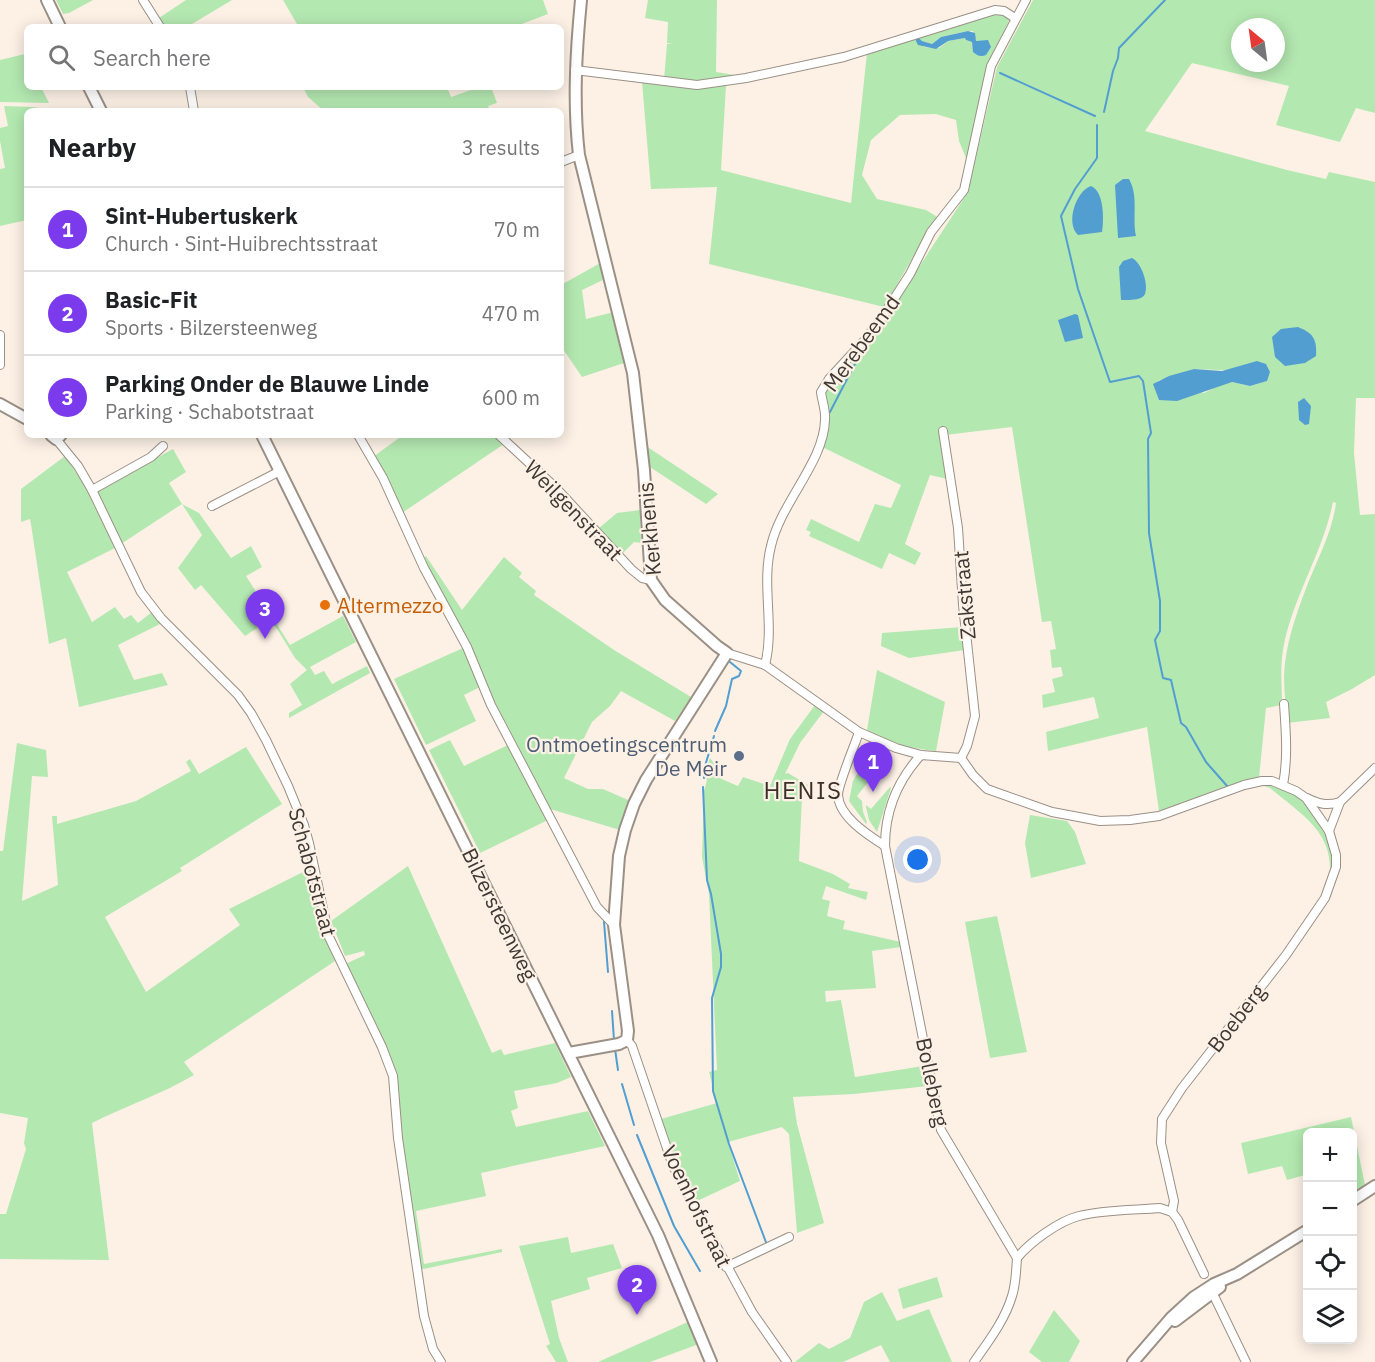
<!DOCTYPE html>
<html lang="en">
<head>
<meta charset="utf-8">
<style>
	:root { --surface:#fff; --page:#f6f6f6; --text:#202124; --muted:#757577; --line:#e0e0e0; --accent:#7c3aed }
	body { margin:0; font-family:"IBM Plex Sans",sans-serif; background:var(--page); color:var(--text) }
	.controls { position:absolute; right:18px; bottom:18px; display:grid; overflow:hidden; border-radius:9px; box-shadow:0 3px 15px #0003 }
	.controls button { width:54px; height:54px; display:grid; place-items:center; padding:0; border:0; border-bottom:2px solid var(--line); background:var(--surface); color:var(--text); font:30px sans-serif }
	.compass { position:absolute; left:1231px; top:18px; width:54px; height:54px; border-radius:50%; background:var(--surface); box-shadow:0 3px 15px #0003; rotate:331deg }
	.you { position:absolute; left:918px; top:860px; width:21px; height:21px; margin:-15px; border:4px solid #fff; border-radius:50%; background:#1a73e8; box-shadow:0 0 0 9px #1a73e833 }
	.badge { display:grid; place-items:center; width:39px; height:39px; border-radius:50%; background:var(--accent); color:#fff; font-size:20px; font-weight:700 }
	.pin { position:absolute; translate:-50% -50px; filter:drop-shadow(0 2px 3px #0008) }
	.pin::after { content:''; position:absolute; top:32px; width:21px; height:18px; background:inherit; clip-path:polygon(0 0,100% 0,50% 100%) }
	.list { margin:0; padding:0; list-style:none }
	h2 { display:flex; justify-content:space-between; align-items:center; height:78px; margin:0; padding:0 24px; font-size:26px }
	h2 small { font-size:20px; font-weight:400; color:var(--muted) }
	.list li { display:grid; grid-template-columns:39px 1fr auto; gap:18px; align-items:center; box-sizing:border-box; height:84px; padding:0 24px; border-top:2px solid var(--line) }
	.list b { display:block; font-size:22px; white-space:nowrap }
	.list p { margin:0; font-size:20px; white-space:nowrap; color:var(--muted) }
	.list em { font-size:20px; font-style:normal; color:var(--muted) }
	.icon { flex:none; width:33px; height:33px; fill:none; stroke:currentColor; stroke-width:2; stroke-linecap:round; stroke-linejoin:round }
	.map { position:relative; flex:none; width:1375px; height:1362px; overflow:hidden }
	.search { position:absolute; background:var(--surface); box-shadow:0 3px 15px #0003; left:24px; top:24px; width:540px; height:66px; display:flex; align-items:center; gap:15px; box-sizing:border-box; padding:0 21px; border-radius:9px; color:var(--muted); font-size:22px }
	.panel { position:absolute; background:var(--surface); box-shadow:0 3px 15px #0003; left:24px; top:108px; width:540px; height:330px; border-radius:9px }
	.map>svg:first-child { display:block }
</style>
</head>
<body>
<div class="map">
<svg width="1375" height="1362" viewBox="0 0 1375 1362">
	<rect width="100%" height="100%" fill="#fdf1e6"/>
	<g fill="#b4e8b1" fill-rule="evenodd">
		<polygon points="56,0 93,0 69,13 63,14"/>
		<polygon points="186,0 232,0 187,27 165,27 159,18"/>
		<polygon points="283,0 543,0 548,14 514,27 291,27 297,24"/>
		<polygon points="648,0 717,0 716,72 741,76 706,81 664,80 667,44 673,44 667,43 668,22 645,18"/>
		<path d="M 1033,0 L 1375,0 L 1375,113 L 1356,108 L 1340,142 L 1276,125 L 1289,86 L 1192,63 L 1145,131 L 1287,170 L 1326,179 L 1329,172 L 1375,182 L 1375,398 L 1356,398 L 1354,453 L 1360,515 L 1375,514 L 1375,675 L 1352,689 L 1326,702 L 1330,718 L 1287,723 C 1286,707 1284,692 1284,676 C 1285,647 1295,617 1305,591 C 1316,561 1332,534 1336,503 L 1333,502 C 1323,553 1292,598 1283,650 C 1280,669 1282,686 1282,705 L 1266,708 L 1259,778 L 1159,811 L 1147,727 L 1048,751 L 1046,732 L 1099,718 L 1094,697 L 1043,708 L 1042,695 L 1055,692 L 1052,679 L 1063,676 L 1061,667 L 1052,668 L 1050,650 L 1056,649 L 1051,621 L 1042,622 L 1012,427 L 945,435 L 947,479 L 930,475 L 905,544 L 921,553 L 915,565 L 889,553 L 882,569 L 809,536 L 811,532 L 806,530 L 811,519 L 859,542 L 875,504 L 891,508 L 901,485 L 822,447 C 827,428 830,413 825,394 L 830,384 L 883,322 L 968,192 L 997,67 ZM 1240,27 L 1276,27 L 1276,63 L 1240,63 ZM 1194,369 L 1270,372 L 1266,381 L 1250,386 L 1232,382 L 1222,384 L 1204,393 L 1157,381 Z"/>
		<path d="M 992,12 L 1002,14 L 1010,19 L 987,67 L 982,106 L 968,163 L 959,141 L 956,120 L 936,114 L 900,115 L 871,140 L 862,175 L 877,199 L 926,210 L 939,218 L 928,231 L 884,307 L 709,264 L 717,187 L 651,189 L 642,82 L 697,86 L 726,86 L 721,170 L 851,203 L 867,53 ZM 968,31 L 973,31 L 976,41 L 973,49 L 972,42 L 966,40 L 965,38 L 948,41 L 939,48 L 924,47 L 919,38 L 922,41 L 932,44 L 941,37 Z"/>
		<polygon points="25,54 27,87 41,87 49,103 0,102 0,60"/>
		<polygon points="303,87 447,87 451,97 479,87 491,87 497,103 488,106 490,111 333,111 332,108 323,110 308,97"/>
		<polygon points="4,106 34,107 53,111 27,111 27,220 0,226 0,169 5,168 0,141 0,128 8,126"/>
		<polygon points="602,262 605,279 582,290 586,319 614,312 627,362 582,377 561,346 561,285"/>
		<polygon points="403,435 493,435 504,444 402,513 373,457"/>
		<polygon points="646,446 718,494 706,504 647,465"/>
		<polygon points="173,449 186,472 169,483 182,504 199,513 231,558 251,546 262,567 246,576 290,645 343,616 356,642 310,667 315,675 324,671 332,684 367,666 370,673 289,718 289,713 302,705 290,684 307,670 295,658 271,619 245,636 201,585 195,590 178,568 202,535 182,504 121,544 98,495 99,489"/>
		<polygon points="65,456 83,483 115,548 67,572 92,622 115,607 124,619 131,615 138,623 152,612 162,623 118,645 134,680 162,673 168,685 79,707 66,638 49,644 31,524 30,519 21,522 21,489"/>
		<polygon points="640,510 641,543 634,542 622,554 599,528 617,513"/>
		<polygon points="426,556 462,610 504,557 522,573 519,577 536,591 534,595 614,650 691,697 675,721 621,691 610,706 592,722 564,778 588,789 603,789 628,800 620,830 550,809 422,560"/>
		<polygon points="962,627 965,650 909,658 881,646 882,633"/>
		<polygon points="463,648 482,686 464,695 476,721 426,745 394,679"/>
		<path d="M 877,670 L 945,702 L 936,751 C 910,749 889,742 867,730 Z"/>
		<polygon points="815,705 824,711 800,743 785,774 788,773 808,785 802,797 799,861 833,874 850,884 848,888 868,892 866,900 826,886 822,899 830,901 827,916 845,921 843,929 901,942 901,947 872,951 876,988 825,991 826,1002 841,1000 855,1077 923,1066 928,1086 854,1094 793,1097 797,1124 824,1223 797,1233 789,1134 782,1127 728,1142 740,1181 695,1202 682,1175 661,1119 717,1103 709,1072 717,1070 709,894 702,857 704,791 707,780 705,773 710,758 716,766 717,777 738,786 743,777 770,786 790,739"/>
		<polygon points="450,740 464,766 510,744 548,820 480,853 429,750"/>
		<path d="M 17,743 L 46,750 L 48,777 L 32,776 L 22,901 L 58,885 L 52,816 L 57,816 L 57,824 L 136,801 L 191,771 L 186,762 L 190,759 L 199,774 L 246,747 L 282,804 L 180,868 L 182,871 L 105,917 L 146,992 L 240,925 L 229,909 L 311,868 L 326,937 L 335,961 L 184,1062 L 194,1075 C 162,1094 126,1106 92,1123 L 109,1260 L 0,1259 L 0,1214 L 6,1214 L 26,1149 L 24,1143 L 28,1118 L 0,1113 L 0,851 L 3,851 Z"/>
		<polygon points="866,758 876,772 857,796 862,801 863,812 867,822 866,824 849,801 853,781"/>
		<path d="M 1265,783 L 1269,783 C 1278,787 1287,790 1295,795 C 1319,810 1333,842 1333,868 L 1330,868 C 1330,829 1297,811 1270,788 L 1264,786 Z"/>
		<polygon points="890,787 891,788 877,832 869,820 866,807 866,805 871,809"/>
		<polygon points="1030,815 1067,821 1075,832 1086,864 1031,878 1025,843"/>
		<polygon points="408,866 492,1053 501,1049 504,1055 555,1043 571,1077 557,1083 514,1091 518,1108 511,1111 516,1127 588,1111 605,1146 481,1173 486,1196 416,1211 424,1264 502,1249 502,1252 419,1270 401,1139 396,1085 343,965 365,955 364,951 345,956 331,921"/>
		<polygon points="997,916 1027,1052 990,1058 965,922"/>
		<polygon points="1351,1117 1365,1185 1353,1193 1352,1132 1308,1132 1307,1181 1305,1175 1287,1180 1282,1166 1248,1174 1241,1143"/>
		<polygon points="568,1237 571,1253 613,1244 622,1268 587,1278 590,1289 551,1301 559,1338 568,1362 556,1362 546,1346 550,1344 519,1246"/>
		<polygon points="937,1277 943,1297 903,1309 898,1289"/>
		<polygon points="882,1292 897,1321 929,1309 952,1362 890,1362 881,1345 843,1362 795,1362 819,1343 829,1349 850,1338 864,1302"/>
		<polygon points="1054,1310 1080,1341 1069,1362 1042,1362 1029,1352"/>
		<polygon points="690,1321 699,1344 650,1362 598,1362"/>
	</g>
	<g fill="#529ed1">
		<path d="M 968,31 L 975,33 L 976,41 L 988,40 L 991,47 L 986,55 C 980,57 978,56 973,52 L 972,42 L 966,40 L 965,38 L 948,41 L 936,49 L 918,45 L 915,39 L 919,38 L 922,41 L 932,44 L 941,37 Z"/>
		<path d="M 1123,179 L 1129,179 C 1139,197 1132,217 1136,236 L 1118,238 L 1115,185 Z"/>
		<path d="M 1091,186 C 1104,191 1104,219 1102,232 L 1078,235 C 1065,223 1076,191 1091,186 Z"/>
		<path d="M 1132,258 C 1141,262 1149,284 1145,294 C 1142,301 1128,300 1121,300 L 1119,267 L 1123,261 Z"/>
		<polygon points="1075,314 1078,315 1083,338 1065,342 1058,320"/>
		<path d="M 1298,327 C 1313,333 1317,339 1316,356 L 1305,363 L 1285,366 L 1275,357 L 1272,337 L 1281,329 Z"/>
		<polygon points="1257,361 1266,364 1270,372 1267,381 1250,386 1232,382 1177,401 1159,400 1153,384 1169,376 1194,369 1222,371"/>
		<polygon points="1304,398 1311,406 1309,424 1305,425 1299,420 1298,402"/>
	</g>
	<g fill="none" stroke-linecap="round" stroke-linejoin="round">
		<g stroke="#529ed1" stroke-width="2">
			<polyline points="1000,73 1095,116"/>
			<polyline points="1104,112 1113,71 1118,58 1119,48 1165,0"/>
			<polyline points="1097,125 1097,158 1075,189 1061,216 1078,289 1110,382 1139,376 1143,381 1151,433 1148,439 1149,533 1160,601 1160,631 1155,640 1163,678 1171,680 1181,723 1186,727 1206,762 1228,787"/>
			<polyline points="830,412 861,352 872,336"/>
			<polyline points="715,731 726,706 732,679 739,676 741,671 730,662"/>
			<polyline points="704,778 705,766 714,736"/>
			<polyline points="703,787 707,880 711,894 721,954 721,967 712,998 713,1091 729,1144 767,1245"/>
			<polyline points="604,922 608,972"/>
			<polyline points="612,1011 614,1040"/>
			<polyline points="615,1049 618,1070"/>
			<polyline points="622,1084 634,1125"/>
			<polyline points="637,1135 674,1226 700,1271"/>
		</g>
		<defs>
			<g id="street">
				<polyline points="143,0 160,27"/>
				<polyline points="575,70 697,85 746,78 844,57 995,10 1004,11 1015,18"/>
				<polyline points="190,87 194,111"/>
				<polyline points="561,162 579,155"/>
				<polyline points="0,335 0,365"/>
				<polyline points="943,431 958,528 963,605 975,716 967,746 961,758"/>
				<polyline points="358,435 383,478 424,568 467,647 491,705 597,907 614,925"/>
				<polyline points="499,435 556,488 631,569 642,578 651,580"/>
				<polyline points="56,439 78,466 92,490 141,592 161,618 238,695 251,713 266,740 288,786 304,825 309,843 329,937 382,1047 393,1076 398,1138 424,1316 433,1349 441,1362"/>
				<polyline points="92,490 151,457 163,446"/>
				<polyline points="212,506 280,471"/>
				<polyline points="727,653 765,665 859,732 896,748 921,755 961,758"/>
				<path d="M 765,665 C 775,626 761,585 771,546 C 781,502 824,462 825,420 C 826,411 822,401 821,392 L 829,379 L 864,341 L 881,319 L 910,274 L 931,232 L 964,190 L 991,66 L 1026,0"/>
				<path d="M 859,732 C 855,745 838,784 838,795 C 839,817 868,835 885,846"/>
				<path d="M 921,755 C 897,781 885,810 885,846 L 941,1130 L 1017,1258 C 1016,1271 1016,1284 1012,1296 C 1005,1320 988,1342 974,1362"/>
				<polyline points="961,758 973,775 987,789 1052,812 1100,821 1130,820 1159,816 1244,785 1262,781 1272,781 1296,791 1306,798 1329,831 1336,855 1336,867 1325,898 1286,955 1182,1088 1162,1119 1161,1143 1174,1201 1172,1212"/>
				<path d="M 1283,785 C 1288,758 1286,732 1284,704"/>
				<path d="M 1307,798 C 1319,804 1327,806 1340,802"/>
				<polyline points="1329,831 1340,802 1375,768"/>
				<polyline points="627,1040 632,1046 673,1166 752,1312 787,1362"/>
				<path d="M 1017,1258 C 1030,1242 1059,1221 1079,1216 C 1101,1210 1136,1210 1160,1208 L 1172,1212 L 1178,1220 L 1204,1274"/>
				<polyline points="726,1267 789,1237"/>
				<polyline points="1215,1298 1246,1362"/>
			</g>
			<g id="secondary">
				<polyline points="47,0 60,27"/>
				<polyline points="89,87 101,111"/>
				<polyline points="0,404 27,419"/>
				<polyline points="51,435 56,439 61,435"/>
				<polyline points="262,435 658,1235 711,1362"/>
				<path d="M 569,1053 L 619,1044 L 627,1040 L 628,1031 L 614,925 L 619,856 L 625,830 L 634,804 L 646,780 L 727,653 L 717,646 L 665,600 L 651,580 L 644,470 L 633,373 L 579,155 C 573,103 576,52 581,0"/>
				<polyline points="1352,1201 1375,1186"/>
				<polyline points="1175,1321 1220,1287"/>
				<polyline points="1133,1362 1171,1318 1194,1297 1214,1284 1237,1274 1308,1230"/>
			</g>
		</defs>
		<use href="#street" stroke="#9b9085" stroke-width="10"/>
		<use href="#secondary" stroke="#9b9085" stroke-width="14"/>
		<use href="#street" stroke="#fff" stroke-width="8"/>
		<use href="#secondary" stroke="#fff" stroke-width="10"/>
	</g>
	<circle fill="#e8710a" stroke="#fdf1e6" stroke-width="2" cx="325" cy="605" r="6"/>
	<circle fill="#5c6f8a" stroke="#fdf1e6" stroke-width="2" cx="739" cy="756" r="6"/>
	<g text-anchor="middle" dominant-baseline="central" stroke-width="4.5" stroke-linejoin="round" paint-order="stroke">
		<g font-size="21" fill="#3e3935" stroke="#fdf1e6">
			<text transform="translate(861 343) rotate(-54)">Merebeemd</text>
			<text transform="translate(574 510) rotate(46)">Weilgenstraat</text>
			<text transform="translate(649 529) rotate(-95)">Kerkhenis</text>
			<text transform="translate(964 595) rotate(-95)">Zakstraat</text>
			<text transform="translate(313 872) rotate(75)">Schabotstraat</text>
			<text transform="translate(500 914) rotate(64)">Bilzersteenweg</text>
			<text transform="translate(1236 1018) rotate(-52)">Boeberg</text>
			<text transform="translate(933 1082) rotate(78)">Bolleberg</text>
			<text transform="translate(697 1206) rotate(64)">Voenhofstraat</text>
		</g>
		<g font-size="21" fill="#c56008" stroke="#fdf1e6" text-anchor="start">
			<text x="337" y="605">Altermezzo</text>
		</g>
		<g font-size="21" fill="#4e5e75" stroke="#fdf1e6" text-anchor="end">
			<text x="727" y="744">Ontmoetingscentrum<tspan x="727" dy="24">De Meir</tspan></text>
		</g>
		<g font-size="24" letter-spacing="1.5" fill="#3a3028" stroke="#fdf1e6">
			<text x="803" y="790">HENIS</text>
		</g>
	</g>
</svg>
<div class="controls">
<button>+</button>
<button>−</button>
<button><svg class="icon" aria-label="locate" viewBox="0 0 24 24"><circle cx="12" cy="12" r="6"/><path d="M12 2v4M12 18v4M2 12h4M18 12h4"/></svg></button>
<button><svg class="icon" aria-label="layers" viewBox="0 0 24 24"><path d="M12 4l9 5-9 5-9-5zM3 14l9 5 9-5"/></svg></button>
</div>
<svg class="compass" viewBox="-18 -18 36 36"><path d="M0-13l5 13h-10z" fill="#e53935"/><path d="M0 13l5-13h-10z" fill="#757577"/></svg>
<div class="you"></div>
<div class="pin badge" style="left:873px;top:792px">1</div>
<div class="pin badge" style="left:637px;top:1315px">2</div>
<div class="pin badge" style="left:265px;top:639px">3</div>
<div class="search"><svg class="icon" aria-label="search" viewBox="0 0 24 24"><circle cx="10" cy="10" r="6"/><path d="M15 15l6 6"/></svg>Search here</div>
<section class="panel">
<h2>Nearby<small>3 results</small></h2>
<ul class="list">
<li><span class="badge">1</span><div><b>Sint-Hubertuskerk</b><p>Church · Sint-Huibrechtsstraat</p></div><em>70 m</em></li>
<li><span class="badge">2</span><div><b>Basic-Fit</b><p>Sports · Bilzersteenweg</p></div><em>470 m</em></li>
<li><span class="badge">3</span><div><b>Parking Onder de Blauwe Linde</b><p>Parking · Schabotstraat</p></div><em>600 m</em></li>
</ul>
</section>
</div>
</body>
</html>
